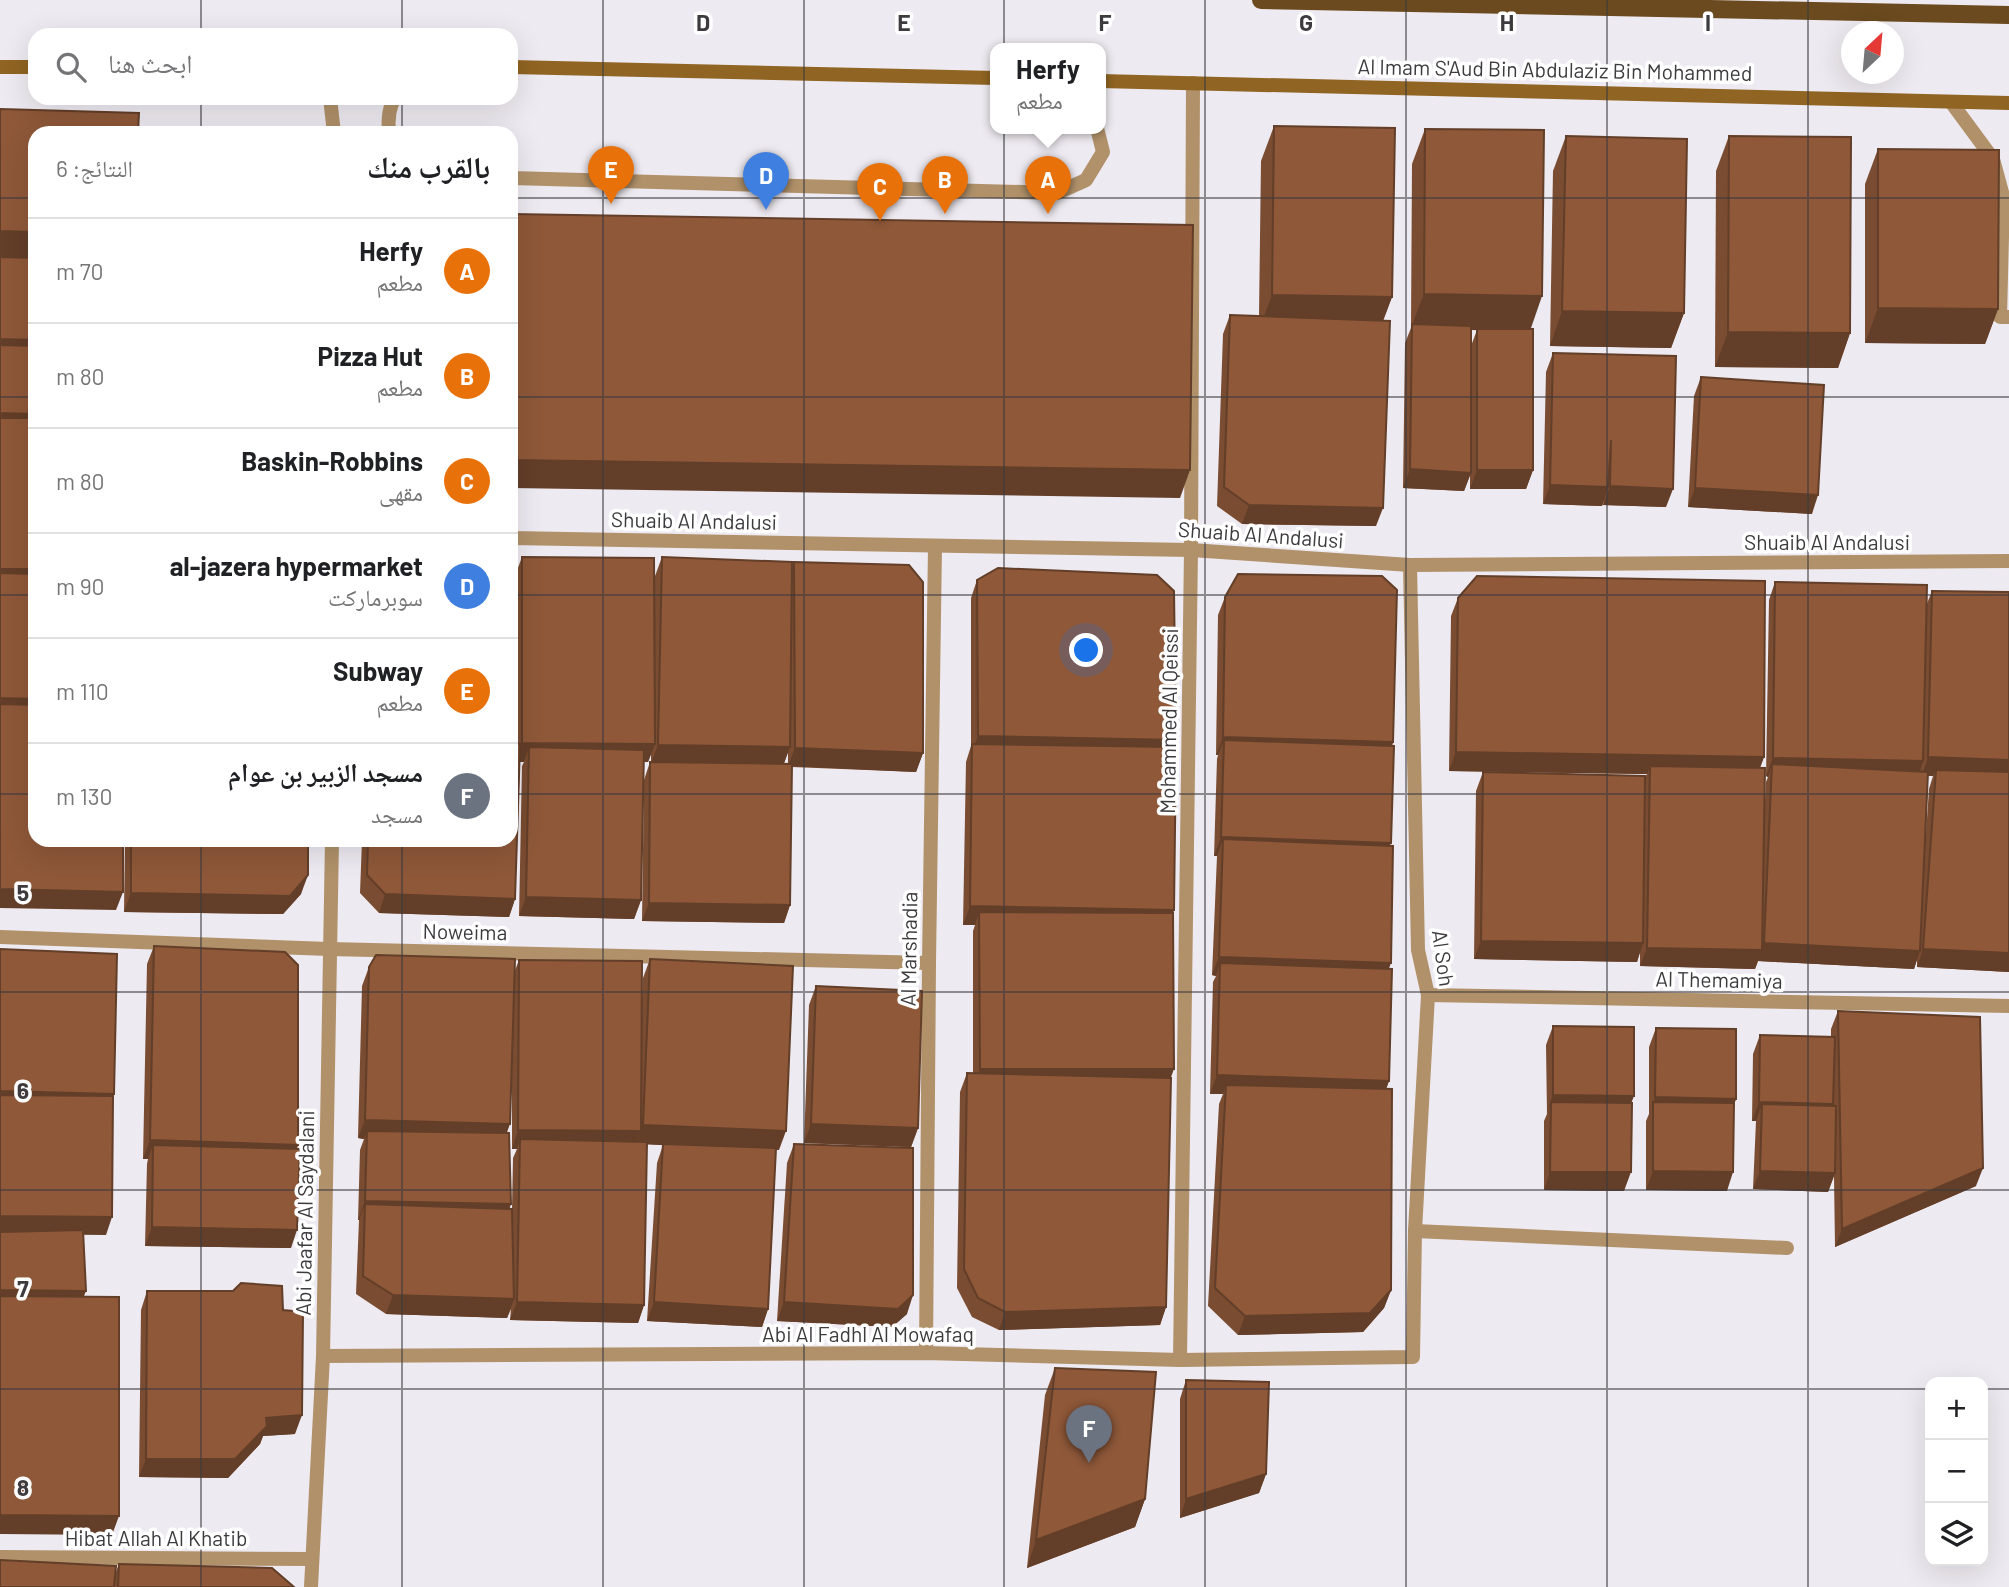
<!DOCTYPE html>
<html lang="ar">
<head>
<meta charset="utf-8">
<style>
	:root { --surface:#fff; --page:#f2f2f2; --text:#202124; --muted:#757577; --line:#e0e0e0; --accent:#36748a }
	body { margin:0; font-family:Barlow,"Noto Naskh Arabic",sans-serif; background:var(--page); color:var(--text); direction:rtl }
	.controls { position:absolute; right:21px; bottom:21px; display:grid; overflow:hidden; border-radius:14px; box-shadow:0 7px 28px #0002 }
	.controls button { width:63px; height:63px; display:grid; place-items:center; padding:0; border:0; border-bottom:2px solid var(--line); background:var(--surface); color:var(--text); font:35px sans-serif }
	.compass { position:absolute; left:1841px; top:21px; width:63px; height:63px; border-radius:50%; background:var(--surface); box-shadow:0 7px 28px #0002; rotate:26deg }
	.you { position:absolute; left:1087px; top:651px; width:24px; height:24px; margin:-18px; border:5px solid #fff; border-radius:50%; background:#1a73e8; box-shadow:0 0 0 10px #1a73e833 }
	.badge { display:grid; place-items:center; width:46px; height:46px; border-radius:50%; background:var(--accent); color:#fff; font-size:23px; font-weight:700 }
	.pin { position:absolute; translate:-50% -58px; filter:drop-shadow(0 2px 4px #0008) }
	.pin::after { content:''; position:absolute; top:37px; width:24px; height:21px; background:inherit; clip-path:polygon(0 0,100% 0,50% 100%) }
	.popup { position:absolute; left:990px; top:43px; width:116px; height:91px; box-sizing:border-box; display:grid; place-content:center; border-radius:14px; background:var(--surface); filter:drop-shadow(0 2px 5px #0005); font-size:23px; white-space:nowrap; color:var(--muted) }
	.popup b { font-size:26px; color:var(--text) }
	.popup::after { content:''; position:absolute; left:50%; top:100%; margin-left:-14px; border:14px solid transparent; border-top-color:var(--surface) }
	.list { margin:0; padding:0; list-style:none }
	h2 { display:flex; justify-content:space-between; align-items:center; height:91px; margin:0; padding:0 28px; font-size:30px }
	h2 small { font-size:23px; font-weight:400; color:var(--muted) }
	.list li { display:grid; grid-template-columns:46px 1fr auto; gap:21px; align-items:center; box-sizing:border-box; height:105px; padding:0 28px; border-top:2px solid var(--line) }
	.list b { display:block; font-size:26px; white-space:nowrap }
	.list p { margin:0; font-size:23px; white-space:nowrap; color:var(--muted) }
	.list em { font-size:23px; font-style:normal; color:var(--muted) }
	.icon { flex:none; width:38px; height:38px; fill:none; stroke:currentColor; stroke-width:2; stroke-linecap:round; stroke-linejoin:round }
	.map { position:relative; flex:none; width:2009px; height:1587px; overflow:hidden; direction:ltr }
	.search { position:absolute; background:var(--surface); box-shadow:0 7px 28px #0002; left:28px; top:28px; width:490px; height:77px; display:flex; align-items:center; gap:18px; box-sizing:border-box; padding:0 24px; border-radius:21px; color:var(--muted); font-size:26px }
	.panel { position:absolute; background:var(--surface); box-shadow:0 7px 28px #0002; left:28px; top:126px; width:490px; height:721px; border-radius:21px; direction:rtl }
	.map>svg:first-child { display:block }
</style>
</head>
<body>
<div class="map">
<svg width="2009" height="1587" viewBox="0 0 2009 1587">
	<rect width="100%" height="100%" fill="#eeeaf1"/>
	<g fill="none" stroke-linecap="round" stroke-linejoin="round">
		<g stroke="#b0916a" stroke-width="14">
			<polyline points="1951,102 1993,159 2003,196 2000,317 2009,317"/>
			<path d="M 389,133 C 388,122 388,108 395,98"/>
			<polyline points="511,178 1057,193 1086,180 1103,152 1097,128"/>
		</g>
		<g stroke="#b0916a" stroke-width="14">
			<polyline points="330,98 334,133"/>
			<polyline points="511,538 1191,550 1410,565 2009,561"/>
			<polyline points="0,937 329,949 929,963"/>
			<polyline points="1428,995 2009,1006"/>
			<polyline points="1415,1231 1787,1248"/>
			<polyline points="926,1353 929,963 935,546"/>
			<polyline points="323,1356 926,1353 1180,1360 1413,1357 1415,1231 1428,995 1418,950 1410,565"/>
			<polyline points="1180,1360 1191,550 1193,83"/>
			<polyline points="0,1557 312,1559"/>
			<polyline points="311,1587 323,1356 332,840"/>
		</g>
		<g stroke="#906422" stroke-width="14">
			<polyline points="0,67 35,67"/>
			<polyline points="511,67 996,78"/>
			<polyline points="1100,81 2009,103"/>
		</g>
		<polyline stroke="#6a4a1e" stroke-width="18" points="1261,0 2009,15"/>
	</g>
	<g fill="#7a4c31" fill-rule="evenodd">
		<polygon points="1274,126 1392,297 1383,320 1376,526 1242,524 1217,506 1223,334 1230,315 1259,316 1261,161"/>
		<path d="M 1425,129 L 1530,329 L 1533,470 L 1526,489 L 1470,489 L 1470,475 L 1464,491 L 1403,488 L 1405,343 L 1411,328 L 1412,164 ZM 1471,330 L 1477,330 L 1471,346 Z"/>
		<polygon points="1566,136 1684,313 1671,348 1550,346 1553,171"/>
		<polygon points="1729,136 1850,333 1838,368 1715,367 1716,171"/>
		<polygon points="1878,149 1998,309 1985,344 1865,343 1865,184"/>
		<polygon points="1553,353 1666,507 1603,505 1604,501 1602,506 1543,504 1546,372"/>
		<polygon points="1701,377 1812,514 1688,507 1694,396"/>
		<path d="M 522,557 L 655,576 L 662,557 L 792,568 L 794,562 L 923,753 L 916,772 L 792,767 L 790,905 L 784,923 L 642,921 L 644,780 L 650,762 L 651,762 L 651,754 L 648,762 L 643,762 L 641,900 L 634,919 L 519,916 L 522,766 L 524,762 L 520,762 L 515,899 L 509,917 L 379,913 L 360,893 L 362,840 L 511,840 L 511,559 L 516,573 ZM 515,666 L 516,744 L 512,743 L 515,737 ZM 788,752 L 788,764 L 784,763 Z"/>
		<polygon points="977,580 1176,740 1173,747 1174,910 1173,913 1166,1307 1160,1325 999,1330 972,1317 957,1288 960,1092 967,1073 973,1074 973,931 975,925 963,925 966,762 971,746 971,598"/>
		<path d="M 1775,582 L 1926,606 L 1932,591 L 2009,972 L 1917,967 L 1917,959 L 1914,969 L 1758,961 L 1755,969 L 1640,966 L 1640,952 L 1637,962 L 1474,959 L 1476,791 L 1483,772 L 1645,777 L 1647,774 L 1449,771 L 1451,616 L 1458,598 L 1764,757 L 1760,768 L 1764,819 L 1766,782 L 1768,777 L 1766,776 L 1769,600 ZM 1928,776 L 1933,776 L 1929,789 L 1926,834 Z"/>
		<polygon points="1225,597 1393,742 1392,746 1390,845 1388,969 1389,1081 1386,1089 1391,1290 1384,1308 1363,1332 1238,1335 1208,1306 1219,1104 1223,1094 1210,1094 1213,982 1216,976 1212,975 1217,856 1214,856 1217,759 1218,755 1216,755 1218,615"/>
		<polygon points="125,840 308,840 301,894 283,914 124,912"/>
		<polygon points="154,946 298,1145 297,1148 291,1248 145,1246 147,1164 148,1159 143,1159 147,964"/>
		<path d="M 650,959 L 779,1150 L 776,1150 L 768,1309 L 762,1327 L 647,1321 L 657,1163 L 663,1145 L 647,1144 L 644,1305 L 638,1323 L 510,1320 L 511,1309 L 507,1318 L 386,1314 L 356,1294 L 359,1220 L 358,1220 L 360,1150 L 364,1139 L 358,1138 L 362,986 L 369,967 L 514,973 L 519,960 L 641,1022 L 643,978 ZM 512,1063 L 512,1149 L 517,1149 L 513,1158 L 512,1209 L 509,1209 L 511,1204 L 507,1133 Z"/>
		<polygon points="816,986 918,1128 911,1147 804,1143 809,1005"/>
		<polygon points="1838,1011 1976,1186 1835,1247 1834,1176 1828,1192 1753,1189 1756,1121 1752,1121 1753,1054 1760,1035 1831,1037 1831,1029"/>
		<polygon points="1553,1026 1631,1103 1624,1191 1544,1190 1544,1121 1547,1114 1546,1045"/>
		<polygon points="1656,1028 1736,1099 1734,1104 1727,1191 1646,1190 1646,1121 1649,1114 1649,1047"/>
		<polygon points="794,1144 907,1314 892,1327 777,1321 787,1163"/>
		<polygon points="147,1291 283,1310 295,1434 263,1436 260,1444 228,1478 139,1477 141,1310"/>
		<polygon points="1055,1368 1145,1499 1135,1527 1027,1568 1045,1395"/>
		<polygon points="1186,1380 1266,1474 1259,1493 1180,1518 1180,1399"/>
		<polygon points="119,1564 294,1587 0,1587 115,1574"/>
	</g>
	<g fill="#633e28">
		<polygon points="0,231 35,232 35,268 0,267"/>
		<polygon points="1424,294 1542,296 1530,331 1412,329 1412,325"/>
		<polygon points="1272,295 1392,297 1379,332 1259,330"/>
		<polygon points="1878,308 1998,309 1985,344 1865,343"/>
		<polygon points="1562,311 1684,313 1671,348 1550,346"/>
		<polygon points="1728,332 1850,333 1838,368 1715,367"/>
		<polygon points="0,339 35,340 35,359 0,358"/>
		<polygon points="0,413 35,414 35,433 0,432"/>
		<polygon points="511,460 1190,470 1180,498 511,488"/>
		<polygon points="1410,469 1471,473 1464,491 1403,488"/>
		<polygon points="1477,470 1533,470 1526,489 1470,489"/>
		<polygon points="1550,485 1608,487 1602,506 1543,504"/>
		<polygon points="1610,486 1673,489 1666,507 1603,505"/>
		<polygon points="1695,488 1818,495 1812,514 1688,507"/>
		<polygon points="1249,505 1383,508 1376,526 1242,524"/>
		<rect x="0" y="569" width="35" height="19"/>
		<polygon points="0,698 35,699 35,718 0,717"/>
		<polygon points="978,736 1176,740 1169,759 972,752"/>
		<polygon points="1223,737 1393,742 1387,761 1224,740 1218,755 1216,755"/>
		<polygon points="522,743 655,744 648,762 529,762 529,747 524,762 516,762"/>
		<polygon points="658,745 790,747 783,766 651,763"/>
		<polygon points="795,748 923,753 916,772 788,766"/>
		<polygon points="1456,752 1764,757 1757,775 1650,766 1647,774 1449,771"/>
		<polygon points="1928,757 2009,760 2009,779 1936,770 1933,776 1922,776"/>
		<polygon points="1773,758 1923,761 1917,780 1772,764 1768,777 1766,776"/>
		<polygon points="1221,837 1391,843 1384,862 1223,839 1217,856 1214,856"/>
		<polygon points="308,875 301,894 283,914 124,912 131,893"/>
		<polygon points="0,889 123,892 116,910 0,908"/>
		<polygon points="385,894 515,899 509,917 379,913"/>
		<polygon points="526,897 641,900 634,919 519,916"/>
		<polygon points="649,903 790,905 784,923 642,921"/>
		<polygon points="970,906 1174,910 1167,929 979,912 975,925 963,925"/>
		<polygon points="1481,941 1643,943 1637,962 1474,959"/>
		<polygon points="1764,943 1920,951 1914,969 1758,961 1755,969 1640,966 1647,948 1761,950"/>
		<polygon points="1923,949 2009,953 2009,972 1917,967"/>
		<polygon points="1219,957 1391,963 1384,982 1220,963 1216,976 1212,975"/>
		<polygon points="980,1069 1174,1069 1167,1088 973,1088"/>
		<polygon points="1217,1075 1389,1081 1382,1100 1226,1085 1223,1094 1210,1094"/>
		<polygon points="0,1091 114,1094 107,1112 0,1110"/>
		<polygon points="1553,1095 1634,1096 1627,1114 1551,1102 1546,1114"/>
		<polygon points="1655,1097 1736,1099 1729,1117 1653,1104"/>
		<polygon points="1759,1102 1833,1104 1826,1123 1762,1104 1756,1121 1752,1121"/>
		<polygon points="365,1120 510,1124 503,1143 367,1131 364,1139 358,1138"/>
		<polygon points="811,1124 918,1128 911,1147 804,1143"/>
		<polygon points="643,1125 786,1131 779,1150 637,1144"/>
		<polygon points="518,1130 641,1131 634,1150 520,1139 517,1149 512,1149"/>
		<polygon points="150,1140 298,1145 291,1163 153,1145 148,1159 143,1159"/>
		<polygon points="1983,1168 1976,1186 1835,1247 1842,1229"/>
		<polygon points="1653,1171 1733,1172 1727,1191 1646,1190"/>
		<polygon points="1760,1171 1835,1173 1828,1192 1753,1189"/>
		<polygon points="1550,1172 1631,1172 1624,1191 1544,1190"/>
		<polygon points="365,1201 511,1204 504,1223 365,1204 359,1220 358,1220"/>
		<polygon points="0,1216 112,1217 106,1235 0,1234"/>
		<polygon points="152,1227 297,1230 291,1248 145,1246"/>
		<polygon points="0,1290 86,1291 79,1309 0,1309"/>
		<polygon points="1391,1290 1384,1308 1363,1332 1238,1335 1245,1316"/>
		<polygon points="393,1295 514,1299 507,1318 386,1314"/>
		<polygon points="913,1295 907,1314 892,1327 777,1321 784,1302"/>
		<polygon points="517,1302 644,1305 638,1323 510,1320"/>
		<polygon points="654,1302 768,1309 762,1327 647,1321"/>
		<polygon points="1166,1307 1160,1325 999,1330 1005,1312"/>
		<polygon points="302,1415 295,1434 263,1436 260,1444 228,1478 139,1477 146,1459 266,1418"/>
		<polygon points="1266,1474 1259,1493 1180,1518 1186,1499"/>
		<polygon points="1145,1499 1135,1527 1027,1568 1036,1540"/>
		<polygon points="0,1515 119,1516 112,1535 0,1534"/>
	</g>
	<g fill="#8e5839" stroke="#633e28" stroke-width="2">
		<polygon points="0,109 139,113 138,133 35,133 35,232 0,231"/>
		<polygon points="1274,126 1395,128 1392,297 1272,295"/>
		<polygon points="1425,129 1544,130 1542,296 1424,294"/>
		<polygon points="160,130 241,133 160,133"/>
		<polygon points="1566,136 1687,139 1684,313 1562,311"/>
		<polygon points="1729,136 1851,137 1850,333 1728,332"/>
		<polygon points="1878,149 1999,150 1998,309 1878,308"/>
		<polygon points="511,214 1193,225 1190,470 511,460"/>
		<polygon points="0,257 35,258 35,340 0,339"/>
		<polygon points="1230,315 1390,321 1383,508 1249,505 1224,487"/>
		<polygon points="1412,324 1471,326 1471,473 1410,469"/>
		<rect x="1477" y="329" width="56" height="141"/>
		<polygon points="0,345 35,346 35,414 0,413"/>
		<polygon points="1553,353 1676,356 1673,489 1610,486 1611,440 1608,487 1550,485"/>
		<polygon points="1701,377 1824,385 1818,495 1695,488"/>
		<rect x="0" y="418" width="35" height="151"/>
		<polygon points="522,557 654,558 655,744 522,743"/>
		<polygon points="662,557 792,562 790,747 658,745"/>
		<polygon points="511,559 516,559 515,737 511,737"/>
		<polygon points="794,562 909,565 923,582 923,753 795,748"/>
		<polygon points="998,568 1157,575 1174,591 1176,740 978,736 977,580"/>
		<polygon points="0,573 35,574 35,699 0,698"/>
		<polygon points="1238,574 1382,576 1397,590 1393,742 1223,737 1225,597"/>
		<polygon points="1477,576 1765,581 1764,757 1456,752 1458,598"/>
		<polygon points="1775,582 1927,585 1923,761 1773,758"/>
		<polygon points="1932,591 2009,592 2009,760 1928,757"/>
		<polygon points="0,704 35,705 35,840 123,840 123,892 0,889"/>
		<polygon points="1224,740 1394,746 1391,843 1221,837"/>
		<polygon points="511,743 520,744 515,899 385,894 367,875 368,840 511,840"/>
		<polygon points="972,744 1176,747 1174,910 970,906"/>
		<polygon points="529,747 644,750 641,900 526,897"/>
		<polygon points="650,762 792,764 790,905 649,903"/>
		<polygon points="1772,764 1928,772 1920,951 1764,943"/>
		<polygon points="1650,766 1765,768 1762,950 1647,948"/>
		<polygon points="1936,770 2009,772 2009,953 1923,949"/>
		<polygon points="1483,772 1645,776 1643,943 1481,941"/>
		<polygon points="1223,839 1393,846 1391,963 1219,957"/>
		<polygon points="131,840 308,840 308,875 290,896 131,893"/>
		<polygon points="979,912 1173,913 1174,1069 980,1069"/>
		<polygon points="154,946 285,952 298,965 298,1145 150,1140"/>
		<polygon points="0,949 117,954 114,1094 0,1091"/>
		<polygon points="376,955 515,959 510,1124 365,1120 369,967"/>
		<polygon points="650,959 793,966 786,1131 643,1125"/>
		<polygon points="519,960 642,961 641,1131 518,1130"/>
		<polygon points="1220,963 1392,969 1389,1081 1217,1075"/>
		<polygon points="816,986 922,991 918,1128 811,1124"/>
		<polygon points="1838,1011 1980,1017 1983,1168 1842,1229"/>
		<polygon points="1553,1026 1634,1027 1634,1096 1553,1095"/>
		<polygon points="1656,1028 1736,1029 1736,1099 1655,1097"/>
		<polygon points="1760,1035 1835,1037 1833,1104 1759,1102"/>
		<polygon points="967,1073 1171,1078 1166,1307 1005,1312 978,1298 964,1269"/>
		<polygon points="1226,1085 1392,1089 1391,1290 1370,1313 1245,1316 1215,1288"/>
		<polygon points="0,1095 113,1096 112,1217 0,1216"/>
		<polygon points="1551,1102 1632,1103 1631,1172 1550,1172"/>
		<polygon points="1653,1102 1734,1103 1733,1172 1653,1171"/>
		<polygon points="1762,1104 1836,1106 1835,1173 1760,1171"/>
		<polygon points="367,1131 509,1133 511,1204 365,1201"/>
		<polygon points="520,1139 647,1142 644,1305 517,1302"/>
		<polygon points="663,1144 776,1148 768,1309 654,1302"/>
		<polygon points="794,1144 913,1148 913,1295 898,1309 784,1302"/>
		<polygon points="153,1145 300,1149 297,1230 152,1227"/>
		<polygon points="365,1204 512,1209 514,1299 393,1295 363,1276"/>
		<polygon points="83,1230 86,1291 0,1290 0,1232"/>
		<polygon points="241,1283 282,1286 283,1310 303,1312 302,1415 266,1418 267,1426 235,1459 146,1459 147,1291 233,1291"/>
		<polygon points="0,1296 119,1297 119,1516 0,1515"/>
		<polygon points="1055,1368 1156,1372 1145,1499 1036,1540"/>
		<polygon points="1186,1380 1269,1382 1266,1474 1186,1499"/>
		<polygon points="0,1560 116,1566 114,1587 0,1587"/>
		<polygon points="119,1564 272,1568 294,1587 118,1587"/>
	</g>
	<path fill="none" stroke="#3d3b3e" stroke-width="2" stroke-opacity="0.55" d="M 201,0 L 201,35M 402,0 L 402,35M 603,0 L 603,1587M 804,0 L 804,1587M 1004,0 L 1004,1587M 1205,0 L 1205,1587M 1406,0 L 1406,1587M 1607,0 L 1607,1587M 1808,0 L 1808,1587M 201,98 L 201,133M 402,98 L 402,133M 0,198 L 35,198M 511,198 L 2009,198M 0,397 L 35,397M 511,397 L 2009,397M 0,595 L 35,595M 511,595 L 2009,595M 0,794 L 35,794M 511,794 L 2009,794M 201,840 L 201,1587M 402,840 L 402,1587M 0,992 L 2009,992M 0,1190 L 2009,1190M 0,1389 L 1930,1389M 1983,1389 L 2009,1389"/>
	<g text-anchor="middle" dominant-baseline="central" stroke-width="7" stroke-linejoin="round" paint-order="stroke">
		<g font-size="21" fill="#3d3b3e" stroke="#fff">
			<text transform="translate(1555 69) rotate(1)">Al Imam S'Aud Bin Abdulaziz Bin Mohammed</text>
			<text transform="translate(694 520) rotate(1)">Shuaib Al Andalusi</text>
			<text transform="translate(1261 534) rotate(4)">Shuaib Al Andalusi</text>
			<text x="1827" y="541">Shuaib Al Andalusi</text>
			<text transform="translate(1168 721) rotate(-89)">Mohammed Al Qeissi</text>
			<text transform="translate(465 931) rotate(1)">Noweima</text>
			<text transform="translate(908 949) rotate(-89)">Al Marshadia</text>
			<text transform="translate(1444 958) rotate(82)">Al Soh</text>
			<text transform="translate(1719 979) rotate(1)">Al Themamiya</text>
			<text transform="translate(304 1213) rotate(-89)">Abi Jaafar Al Saydalani</text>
			<text x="868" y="1333">Abi Al Fadhl Al Mowafaq</text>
			<text x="156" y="1537">Hibat Allah Al Khatib</text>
		</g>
	</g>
	<g font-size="23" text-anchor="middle" font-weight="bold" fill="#3d3b3e" stroke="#fff" stroke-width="7" stroke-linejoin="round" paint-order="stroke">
		<text x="703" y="31">D</text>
		<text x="904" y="31">E</text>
		<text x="1105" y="31">F</text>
		<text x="1306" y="31">G</text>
		<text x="1507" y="31">H</text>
		<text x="1708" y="31">I</text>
		<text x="23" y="901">5</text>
		<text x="23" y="1099">6</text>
		<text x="23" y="1297">7</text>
		<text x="23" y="1496">8</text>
	</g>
</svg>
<div class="controls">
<button>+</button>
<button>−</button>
<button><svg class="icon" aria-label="layers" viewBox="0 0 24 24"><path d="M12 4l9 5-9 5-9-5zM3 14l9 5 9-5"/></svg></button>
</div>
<svg class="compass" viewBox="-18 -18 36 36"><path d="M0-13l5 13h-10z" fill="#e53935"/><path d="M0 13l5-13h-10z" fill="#757577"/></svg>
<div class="you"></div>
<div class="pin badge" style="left:1048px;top:214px;background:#e8710a">A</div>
<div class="popup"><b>Herfy</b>مطعم</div>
<div class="pin badge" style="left:945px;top:214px;background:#e8710a">B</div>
<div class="pin badge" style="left:880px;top:221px;background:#e8710a">C</div>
<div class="pin badge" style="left:766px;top:210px;background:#3f7fe0">D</div>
<div class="pin badge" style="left:611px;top:204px;background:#e8710a">E</div>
<div class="pin badge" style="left:1089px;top:1463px;background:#6b7280">F</div>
<div class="search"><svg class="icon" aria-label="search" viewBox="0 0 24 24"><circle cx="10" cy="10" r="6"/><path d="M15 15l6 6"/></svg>ابحث هنا</div>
<section class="panel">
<h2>بالقرب منك<small>النتائج: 6</small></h2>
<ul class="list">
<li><span class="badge" style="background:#e8710a">A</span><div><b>Herfy</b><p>مطعم</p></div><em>70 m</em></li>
<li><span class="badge" style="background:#e8710a">B</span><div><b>Pizza Hut</b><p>مطعم</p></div><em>80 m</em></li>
<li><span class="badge" style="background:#e8710a">C</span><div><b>Baskin-Robbins</b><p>مقهى</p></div><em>80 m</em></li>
<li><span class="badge" style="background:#3f7fe0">D</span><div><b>al-jazera hypermarket</b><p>سوبرماركت</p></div><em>90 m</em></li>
<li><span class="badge" style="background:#e8710a">E</span><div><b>Subway</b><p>مطعم</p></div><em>110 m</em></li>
<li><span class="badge" style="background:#6b7280">F</span><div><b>مسجد الزبير بن عوام</b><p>مسجد</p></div><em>130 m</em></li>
</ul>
</section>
</div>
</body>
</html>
